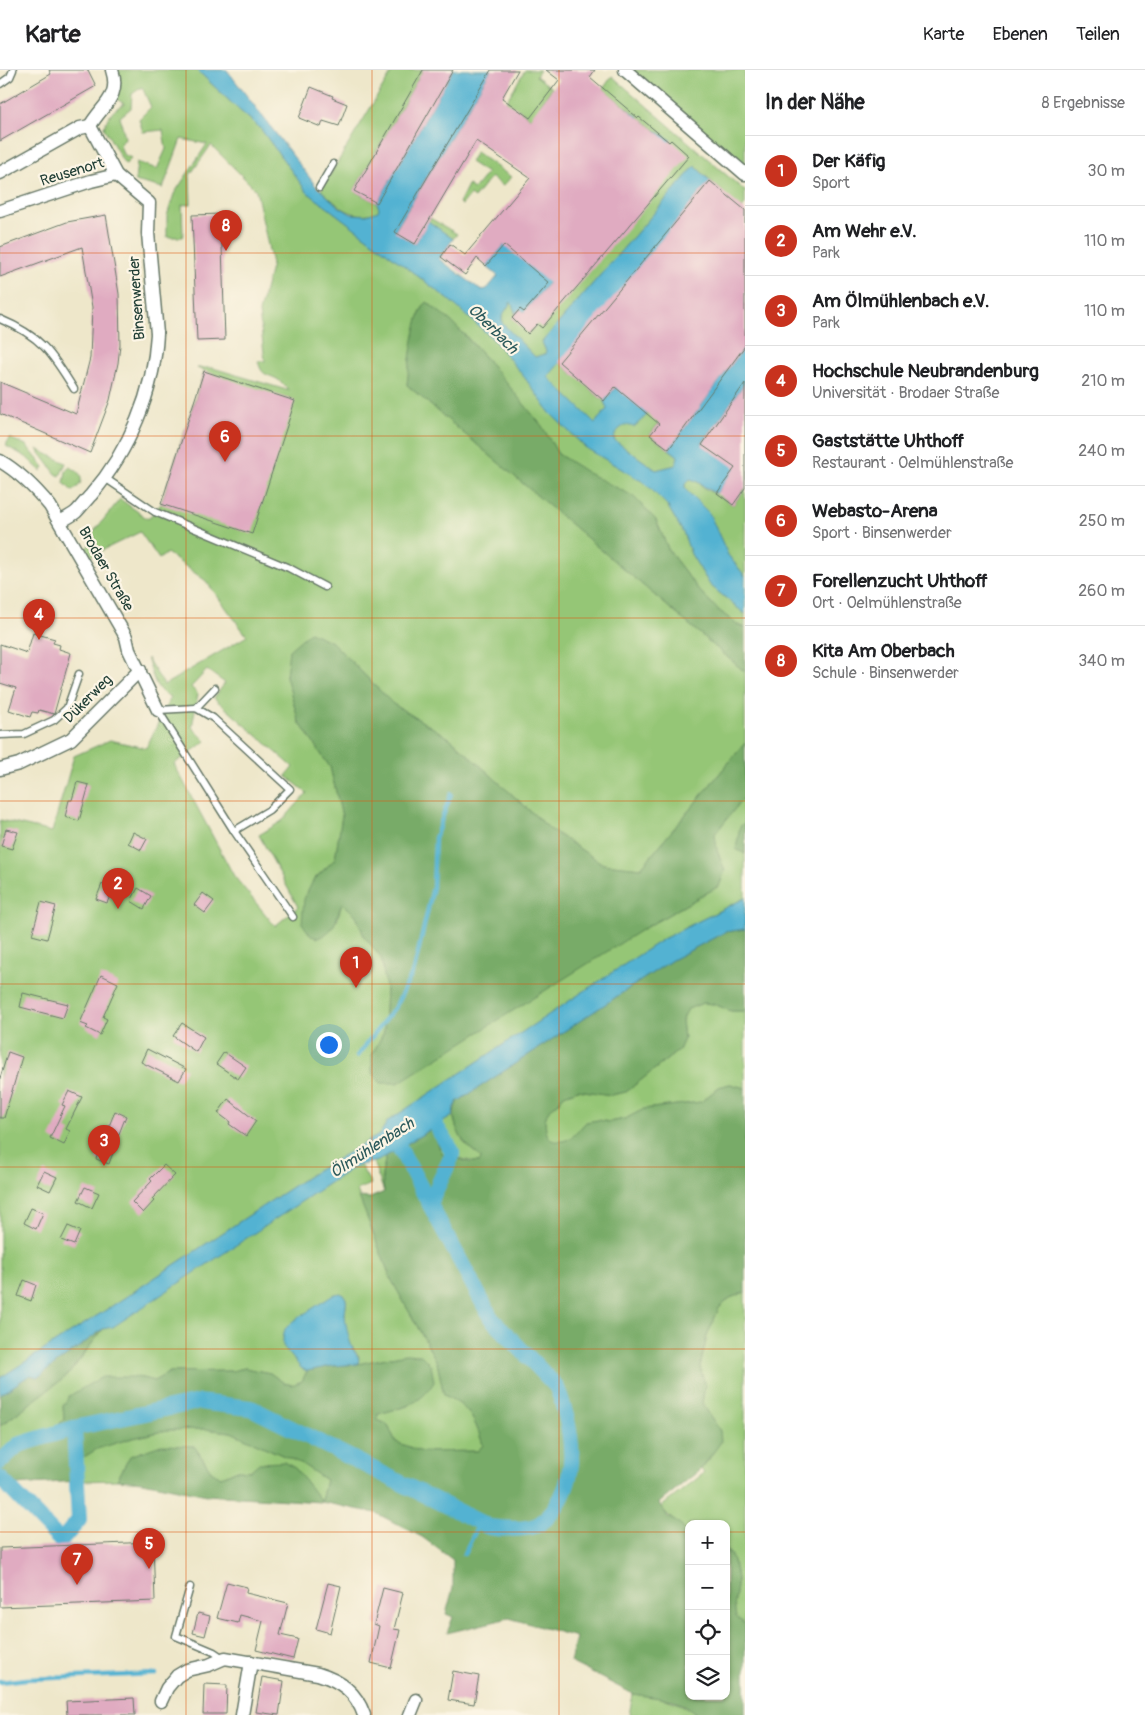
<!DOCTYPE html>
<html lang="de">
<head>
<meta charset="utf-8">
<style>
	:root { --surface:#fff; --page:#f6f6f6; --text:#202124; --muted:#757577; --line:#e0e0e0; --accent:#c8321e }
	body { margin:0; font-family:Pangolin,sans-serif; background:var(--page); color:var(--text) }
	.controls { position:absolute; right:15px; bottom:15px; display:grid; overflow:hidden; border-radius:10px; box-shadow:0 1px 4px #0004 }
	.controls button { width:45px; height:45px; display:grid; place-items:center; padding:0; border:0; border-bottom:1px solid var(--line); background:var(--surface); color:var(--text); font:25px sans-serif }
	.you { position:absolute; left:328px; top:974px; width:18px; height:18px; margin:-12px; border:4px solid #fff; border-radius:50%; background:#1a73e8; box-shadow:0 0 0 8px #1a73e833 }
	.badge { display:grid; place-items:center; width:32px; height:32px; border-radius:50%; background:var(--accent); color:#fff; font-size:16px; font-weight:700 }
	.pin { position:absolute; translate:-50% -41px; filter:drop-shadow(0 1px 2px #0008) }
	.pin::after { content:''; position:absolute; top:26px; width:18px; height:15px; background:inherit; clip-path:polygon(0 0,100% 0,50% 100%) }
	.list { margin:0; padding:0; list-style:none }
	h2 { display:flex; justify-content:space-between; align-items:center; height:65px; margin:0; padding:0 20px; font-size:21px }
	h2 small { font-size:16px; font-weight:400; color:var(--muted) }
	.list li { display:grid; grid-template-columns:32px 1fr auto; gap:15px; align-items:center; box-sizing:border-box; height:70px; padding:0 20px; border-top:1px solid var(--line) }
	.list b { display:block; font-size:19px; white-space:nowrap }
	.list p { margin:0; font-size:16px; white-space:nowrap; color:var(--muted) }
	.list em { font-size:16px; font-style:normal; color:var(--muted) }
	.icon { flex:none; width:28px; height:28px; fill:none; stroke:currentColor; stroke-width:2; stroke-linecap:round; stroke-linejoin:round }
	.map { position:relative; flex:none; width:745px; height:1645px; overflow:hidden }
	header { display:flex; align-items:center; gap:30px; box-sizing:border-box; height:70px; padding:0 25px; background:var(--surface); border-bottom:1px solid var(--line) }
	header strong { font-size:24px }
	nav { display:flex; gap:28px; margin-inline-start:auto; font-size:18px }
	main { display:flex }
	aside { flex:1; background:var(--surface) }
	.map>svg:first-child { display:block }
</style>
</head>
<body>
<header>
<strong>Karte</strong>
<nav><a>Karte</a><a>Ebenen</a><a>Teilen</a></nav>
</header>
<main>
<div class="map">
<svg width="745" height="1645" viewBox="0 0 745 1645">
	<rect width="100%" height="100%" fill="#fcf5e5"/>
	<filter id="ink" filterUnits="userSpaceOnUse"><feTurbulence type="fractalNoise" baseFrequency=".02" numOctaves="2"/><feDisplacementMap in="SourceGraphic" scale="10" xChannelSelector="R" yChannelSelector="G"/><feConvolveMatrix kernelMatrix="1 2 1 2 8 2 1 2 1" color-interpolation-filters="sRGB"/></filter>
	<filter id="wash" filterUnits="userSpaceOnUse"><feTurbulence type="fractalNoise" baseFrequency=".0096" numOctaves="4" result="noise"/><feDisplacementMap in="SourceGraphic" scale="20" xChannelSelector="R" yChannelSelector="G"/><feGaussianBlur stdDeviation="1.12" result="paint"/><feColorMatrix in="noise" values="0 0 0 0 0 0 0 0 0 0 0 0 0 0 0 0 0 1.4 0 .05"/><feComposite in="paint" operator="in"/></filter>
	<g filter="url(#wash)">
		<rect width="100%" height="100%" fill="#eee7ca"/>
		<g fill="#95c676" stroke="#5a8255" fill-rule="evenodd">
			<path d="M 112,0 L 197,0 L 238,39 L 260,58 L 307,122 L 448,229 L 492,268 L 525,308 L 550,343 L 586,378 L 645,413 L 667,435 L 683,462 L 691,484 L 710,515 L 745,544 L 745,558 L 736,554 L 716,538 L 698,519 L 669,481 L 656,450 L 558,384 L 541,356 L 490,293 L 465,265 L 427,232 C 415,241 409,298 407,315 L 745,602 L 745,673 L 641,798 L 603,794 L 551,760 L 451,669 L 393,634 L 332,572 L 310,563 L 290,580 L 286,606 L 299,652 L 330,697 L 342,746 L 335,789 L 312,811 L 337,851 L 342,832 L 356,845 L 364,866 L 381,887 L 386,918 L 384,962 L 372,985 L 643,859 L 719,816 L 722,809 L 670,830 L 540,768 L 635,810 L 745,691 L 745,828 L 663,869 L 388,1051 L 379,1065 L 310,1105 L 106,1240 L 0,1308 L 0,750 L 52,762 L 74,686 L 110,670 L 146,678 L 171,627 C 155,623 152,603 147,588 L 164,615 L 247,566 L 206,511 L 167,483 L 159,489 L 140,462 L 89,487 L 85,480 L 95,467 L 92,464 L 120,429 L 148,449 L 161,434 L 204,301 L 197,298 L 213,298 L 290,321 C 286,317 282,312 277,309 C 265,303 262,306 258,291 L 265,291 L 259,242 L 272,194 L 256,120 L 211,75 L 190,105 L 191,134 L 182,135 L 183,167 L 167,167 L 167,146 L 174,124 L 207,74 L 181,69 L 163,118 L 135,111 L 137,92 L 157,99 L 166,79 L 163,60 L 143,62 L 139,49 L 151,37 L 142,17 L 132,24 L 131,38 L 120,47 L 125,68 L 120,75 L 123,84 L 131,88 L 126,94 L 124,93 L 104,58 C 106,48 115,37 125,34 L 113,27 ZM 207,600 L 225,613 L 214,628 L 293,697 L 286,706 L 307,723 L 282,751 L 259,765 L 298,837 L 275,856 L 234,806 L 174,694 L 206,671 L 192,657 L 198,624 L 191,617 Z"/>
			<path d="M 393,0 L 423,0 L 354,121 L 377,133 L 379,138 L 378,142 C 351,150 340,137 321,120 Z"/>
			<polygon points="525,0 540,0 536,6 552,18 540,35 564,53 544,57 519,40 504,35"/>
			<polygon points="632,0 745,0 745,100"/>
			<path d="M 612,6 L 745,121 L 745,135 L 589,318 L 604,331 L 607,339 L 595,353 L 547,307 L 559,292 L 575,306 L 726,125 L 695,96 L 542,272 L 546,281 L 545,284 L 535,287 L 502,253 C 501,244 505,239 511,232 L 516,244 L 512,248 L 529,263 L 537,254 L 671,70 L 655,60 L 603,19 Z"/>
			<polygon points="476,82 511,107 503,116 491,107 474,128 470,125 462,135 459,133 468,115 474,119 487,103 470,92"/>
			<polygon points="430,148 457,164 453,169 428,151"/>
			<path d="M 745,236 L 650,365 L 678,386 L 676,395 L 656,400 L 614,370 C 614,355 635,350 647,345 L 644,341 Z"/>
			<polygon points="9,368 26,375 44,397 41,401 26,387 6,376"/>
			<polygon points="37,379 66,393 60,406 56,404"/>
			<path d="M 69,397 C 83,401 86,414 72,421 L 64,413 L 66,401 Z"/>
			<path d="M 690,409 C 700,411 703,419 711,422 C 719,426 726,429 733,435 L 745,418 L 745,506 L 728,485 L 709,443 L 685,419 L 685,414 Z"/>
			<path d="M 703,933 L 714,934 L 731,941 L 745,941 L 745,1018 L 730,1014 L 719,1017 L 701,1032 L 644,1039 L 625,1049 L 609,1052 L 598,1050 L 586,1052 C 575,1064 569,1075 551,1071 L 546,1062 L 545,1050 L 548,1041 L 557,1034 L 564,1025 L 578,1020 L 611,1025 L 626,1022 L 679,980 L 684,969 L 682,950 L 687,939 Z"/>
			<path d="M 453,1046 C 456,1056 459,1067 466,1075 C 471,1080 477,1083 481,1088 L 480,1092 C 470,1092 466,1089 457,1088 C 449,1087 444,1089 440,1081 C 436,1073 436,1065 430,1060 Z"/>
			<polygon points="386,1086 382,1105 384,1122 373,1092"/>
			<path d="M 360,1095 L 371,1114 L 357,1120 L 391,1209 L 437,1292 L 444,1325 C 469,1337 475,1349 483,1375 L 478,1381 L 422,1382 L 396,1372 L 387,1354 L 377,1350 L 378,1344 L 408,1336 L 406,1284 L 358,1294 L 359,1286 C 348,1275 345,1259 345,1245 C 345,1240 347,1234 346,1229 C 345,1226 344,1226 341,1223 L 301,1298 L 307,1301 L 302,1312 L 292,1315 L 284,1313 L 270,1303 L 245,1298 L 232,1301 L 170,1302 L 154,1311 L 138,1307 L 63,1336 L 64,1349 L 49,1366 L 18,1375 L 0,1392 L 0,1356 L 68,1305 L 103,1259 L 113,1256 L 349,1100 Z"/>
			<path d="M 745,1222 L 745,1554 L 736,1548 C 732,1530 737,1527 737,1512 C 737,1503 733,1485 726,1479 L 726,1454 L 689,1454 L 689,1467 C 680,1454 670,1449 661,1437 L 704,1403 L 701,1399 L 710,1388 L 720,1361 L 702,1333 L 705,1315 L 700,1297 L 707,1266 L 719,1238 L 730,1228 Z"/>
			<polygon points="204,1359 231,1362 302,1394 326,1410 321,1432 295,1398 250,1401 238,1400 221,1407 211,1401 194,1376 130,1386 117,1410 78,1411 81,1389 97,1378 129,1369 167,1360"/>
			<path d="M 633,1624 C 659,1628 676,1628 697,1645 L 629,1645 Z"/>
		</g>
		<g fill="#78ab67" stroke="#4c744e">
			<path d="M 427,232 L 452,252 L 490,293 L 542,356 L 558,384 L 588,403 L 633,426 L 656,450 L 669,481 L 698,519 L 716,538 L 736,554 L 745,558 L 745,602 L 407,315 C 409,297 414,243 427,232 Z"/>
			<path d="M 310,562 L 332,572 L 393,634 L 451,669 L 551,760 L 603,794 L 641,798 L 745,673 L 745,726 L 715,764 L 717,780 L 725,801 L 719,816 L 643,859 L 398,1013 L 381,1013 L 372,1003 L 372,985 L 384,962 L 386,918 L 381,887 L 364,866 L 356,845 L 342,833 C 336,849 336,861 318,868 L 311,866 L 302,853 L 304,829 L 313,811 L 335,789 L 342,746 L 330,697 L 299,652 L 286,606 L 289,580 Z"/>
			<polygon points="745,753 745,784 736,779 740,756"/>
			<path d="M 745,859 L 745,941 L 731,941 L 714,934 L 703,933 L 688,939 L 682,950 L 684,969 L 679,980 L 626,1022 L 611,1025 L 578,1020 L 564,1025 L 557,1034 L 548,1041 L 545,1050 L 546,1062 L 551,1070 C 569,1075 575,1064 586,1052 L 598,1050 L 609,1052 L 625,1049 L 644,1039 L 701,1032 L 719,1017 L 730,1014 L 745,1018 L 745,1222 L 730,1228 L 719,1238 L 707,1266 L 700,1297 L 705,1315 L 702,1333 L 720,1361 L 721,1372 L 701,1399 L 659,1433 L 668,1447 L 680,1454 L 689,1467 L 689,1626 L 726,1626 L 726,1479 C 733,1485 737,1503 737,1512 C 737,1527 732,1530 736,1547 L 745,1554 L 745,1645 L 698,1645 L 686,1636 L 673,1630 L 633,1624 L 570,1592 L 576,1567 L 509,1548 L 447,1563 L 453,1547 L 446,1544 L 453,1518 L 453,1490 L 422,1467 L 376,1443 L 321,1432 L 207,1425 L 143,1412 L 117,1410 L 130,1386 L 161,1375 L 194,1376 L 211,1401 L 221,1407 L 238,1400 L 250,1401 L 259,1393 L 284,1392 L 295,1398 L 321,1431 L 326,1410 L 302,1394 L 231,1362 L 204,1359 L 167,1360 L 129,1369 L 97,1379 L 81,1389 L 78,1411 L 0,1416 L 0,1392 L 18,1375 L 49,1366 L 64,1349 L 63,1336 L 69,1326 L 102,1307 L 138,1307 L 154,1311 L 170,1302 L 232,1301 L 245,1298 L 270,1303 L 284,1313 L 292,1315 L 302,1311 L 307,1301 L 332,1296 L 358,1294 L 406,1284 L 421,1285 L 431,1295 L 434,1312 C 420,1336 403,1337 378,1344 L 377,1350 L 387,1354 L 396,1372 L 422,1382 L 478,1381 L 483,1375 C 475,1349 469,1337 444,1325 L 437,1292 L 391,1209 L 359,1127 L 370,1128 L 384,1122 L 382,1105 L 386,1086 L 430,1060 C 438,1066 437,1078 444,1086 L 456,1088 L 469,1092 L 480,1092 L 481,1088 C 477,1083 470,1079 466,1074 C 457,1064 450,1045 457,1032 L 672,890 L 725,862 Z"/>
			<polygon points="103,1259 68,1305 0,1356 0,1325 30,1305 38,1307"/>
		</g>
		<g fill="#53b2d2" stroke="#397883">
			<path d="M 197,0 L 227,0 L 316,116 L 338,136 L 351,144 L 367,145 L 378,141 L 379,138 L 377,133 L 453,0 L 491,0 L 395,161 L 415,174 L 428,151 L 453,169 L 439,189 L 481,220 L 487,219 L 498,206 L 486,196 L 623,36 L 639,47 L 519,187 L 535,200 L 655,60 L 671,70 L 524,242 L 520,239 L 516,244 L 511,232 L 502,246 L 502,253 L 535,287 L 545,284 L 546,281 L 542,272 L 695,96 L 710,111 L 548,307 L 595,353 L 607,339 L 604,331 L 745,165 L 644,341 L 647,345 L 634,357 L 626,355 C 619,358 614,363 614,370 L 656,400 L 676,395 L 678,386 L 669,379 L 745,276 L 745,313 L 702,374 L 720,387 L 745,385 L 717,423 C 706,421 701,411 690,409 L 685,414 L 685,419 L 709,443 L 728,485 L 745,506 L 745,544 L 710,515 L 691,484 L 683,462 L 667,435 L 645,413 L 586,378 L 550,343 L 525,308 L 492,268 L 448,229 L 307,122 L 260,58 L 238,39 Z"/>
			<polygon points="745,828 745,859 725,862 672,890 457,1032 454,1037 453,1046 378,1091 360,1095 349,1100 113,1257 103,1259 38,1307 30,1305 0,1325 0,1308 106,1240 310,1105 379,1065 388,1051 663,869"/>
			<path d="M 341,1223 C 344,1226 345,1226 346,1229 C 347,1234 345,1240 345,1245 C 346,1256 348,1267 352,1277 C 354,1284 361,1285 358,1294 L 332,1296 L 307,1301 L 301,1298 L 283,1276 L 283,1268 L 285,1259 L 293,1251 L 335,1224 Z"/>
		</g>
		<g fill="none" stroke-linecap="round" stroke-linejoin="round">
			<g stroke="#53b2d2" stroke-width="4.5">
				<polyline points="357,986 395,937 414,900 433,817 435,768 451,724"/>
				<polyline points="464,1484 480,1452"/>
				<polyline points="0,1612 26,1609 156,1604"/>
			</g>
			<g stroke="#53b2d2" stroke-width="16">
				<polyline points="431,1136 431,1130 452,1086 452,1081 436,1056 433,1039"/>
				<path d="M 0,1392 L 18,1375 L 74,1358 L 198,1332 L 251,1338 L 489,1457 C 502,1459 523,1460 535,1456 C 544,1453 549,1445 555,1438 C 575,1410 574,1378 566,1346 C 563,1336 561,1326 556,1316 L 491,1248 L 399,1077 L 398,1062"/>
				<polyline points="0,1408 61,1471 79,1450 74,1358"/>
			</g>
		</g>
		<g id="blocks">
			<g fill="#e0abc1">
				<polygon points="49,0 88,0 96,16 0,71 0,34 51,4"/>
				<polygon points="423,0 453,0 377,133 354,121"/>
				<polygon points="491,0 518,0 502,28 530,48 559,10 546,0 595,0 590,7 638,48 639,47 669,72 671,70 689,86 542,258 537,254 528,264 512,248 520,239 524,242 549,213 504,175 486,196 477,188 465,205 441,187 450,174 465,185 530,108 476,71 415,174 395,162"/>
				<polygon points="311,17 333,26 332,28 347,34 339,56 323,51 321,57 299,48"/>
				<polygon points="710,111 745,140 745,276 669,379 650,365 659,354 615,317 604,331 559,292"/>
				<polygon points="221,144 225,270 197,271 192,145"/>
				<polygon points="106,145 119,224 120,275 118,293 110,330 90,383 0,344 0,312 76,344 90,288 92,237 82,177 0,207 0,177 67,152"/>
				<polygon points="204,301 295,331 252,464 161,434"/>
				<polygon points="745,313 745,418 733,435 717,423 735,398 702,375"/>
				<polygon points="33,563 55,569 53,573 60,575 59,579 71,583 54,644 39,640 38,643 32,642 30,647 9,640 16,618 0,613 0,574 27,583"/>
				<polygon points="77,712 89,715 79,751 65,747 69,730 72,730"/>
				<polygon points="6,759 18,762 12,779 1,776"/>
				<polygon points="133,762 147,769 141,780 128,773"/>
				<polygon points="102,814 113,819 107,833 96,829"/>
				<polygon points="138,818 151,826 144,839 131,831"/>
				<polygon points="203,823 214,831 205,843 194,835"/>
				<polygon points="41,832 56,836 47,869 32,865"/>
				<polygon points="101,905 118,913 103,947 107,949 100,965 86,958 88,956 80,953"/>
				<polygon points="23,923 68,934 63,948 20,937"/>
				<polygon points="182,953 204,967 196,982 173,966"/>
				<polygon points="147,979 186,999 179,1011 141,992"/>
				<polygon points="8,982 22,987 4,1048 0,1048 0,1008"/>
				<polygon points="224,982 246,997 238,1009 216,994"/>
				<polygon points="69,1021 82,1027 66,1059 70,1061 64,1075 50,1068 65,1036 62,1035"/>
				<polygon points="228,1029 256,1051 246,1066 229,1054 230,1052 218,1043"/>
				<polygon points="115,1041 126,1046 113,1079 114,1080 109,1094 96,1089"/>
				<polygon points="164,1095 175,1105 152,1129 154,1131 143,1143 132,1132 152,1111 150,1109"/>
				<polygon points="44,1101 57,1107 50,1121 37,1115"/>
				<polygon points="85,1117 99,1123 92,1138 78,1131"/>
				<polygon points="31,1138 43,1143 36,1159 24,1153"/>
				<polygon points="68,1156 80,1161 74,1175 61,1170"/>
				<polygon points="24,1210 36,1215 31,1231 18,1226"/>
				<polygon points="153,1472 155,1531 0,1537 0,1478"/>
				<polygon points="227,1512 247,1517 246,1523 288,1533 280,1565 298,1569 293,1589 256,1580 263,1551 240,1545 238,1553 217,1548"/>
				<polygon points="328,1513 341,1516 330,1563 316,1559"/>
				<polygon points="383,1518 403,1523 394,1559 400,1560 391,1598 371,1593 379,1556 374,1554"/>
				<polygon points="198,1543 210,1546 205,1566 193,1563"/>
				<polygon points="453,1601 479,1606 474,1634 448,1630"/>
				<polygon points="262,1607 284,1611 279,1645 256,1642"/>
				<polygon points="204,1614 227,1615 226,1644 203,1644"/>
				<polygon points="134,1628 135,1645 67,1645 66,1631"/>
			</g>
		</g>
	</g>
	<g filter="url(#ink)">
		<use href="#blocks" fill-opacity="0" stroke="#677868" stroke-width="1"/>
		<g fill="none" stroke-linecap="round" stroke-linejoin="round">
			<defs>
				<g id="service">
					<polyline points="0,14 10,7 13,0"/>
					<polyline points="319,118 333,94"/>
					<path d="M 0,249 C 41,266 52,283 74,319"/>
					<polyline points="105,408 155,442 289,498 325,517"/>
					<polygon points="196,638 213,648 290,719 269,740 234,761 158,640"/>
					<polyline points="196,638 215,618"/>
					<polyline points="0,665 24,664 54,650 67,638 79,604"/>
					<polyline points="234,761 293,847"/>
					<polyline points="190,1517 176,1566 214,1582 223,1588"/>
				</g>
				<g id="minor">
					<polyline points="625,0 745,104"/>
					<path d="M 90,56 C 102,35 121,27 112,0"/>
					<polyline points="0,103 80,58 90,56"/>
					<polyline points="0,141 91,111 116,105"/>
					<path d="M 0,391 C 19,402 36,419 50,436 L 126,567 L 129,580 L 158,640"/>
					<path d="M 60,452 C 65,449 71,446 76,442 C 81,437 86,430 91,425 C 129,381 154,322 157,264 L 148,163 L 149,133 L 116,105 L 90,56"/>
					<polyline points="0,699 19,694 71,669 140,600"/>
					<path d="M 161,1631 L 167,1618 L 177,1606 L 187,1600 L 209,1595 L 225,1588 L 318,1604 C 341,1611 356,1622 364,1645"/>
					<polyline points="242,1645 251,1592"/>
					<polyline points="410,1645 416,1630"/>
				</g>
			</defs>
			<use href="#service" stroke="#677868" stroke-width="9"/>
			<use href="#minor" stroke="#677868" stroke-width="15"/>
			<use href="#service" stroke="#fff" stroke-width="6"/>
			<use href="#minor" stroke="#fff" stroke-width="12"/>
		</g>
	</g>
	<path fill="none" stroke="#de580e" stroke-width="1" stroke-opacity="0.55" d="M 186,0 L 186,1645M 372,0 L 372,1645M 559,0 L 559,1645M 0,183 L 745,183M 0,366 L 745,366M 0,548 L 745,548M 0,731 L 745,731M 0,914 L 745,914M 0,1097 L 745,1097M 0,1279 L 745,1279M 0,1462 L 689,1462M 726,1462 L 745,1462"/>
	<g text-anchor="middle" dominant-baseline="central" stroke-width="4.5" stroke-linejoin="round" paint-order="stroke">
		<g font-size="15" fill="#1f3d34" stroke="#fcf5e5">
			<text transform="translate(72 102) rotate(-17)">Reusenort</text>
			<text transform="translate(137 228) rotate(-94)">Binsenwerder</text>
			<text transform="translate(106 499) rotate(60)">Brodaer Straße</text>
			<text transform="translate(88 629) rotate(-45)">Dükerweg</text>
		</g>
		<g font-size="16" font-style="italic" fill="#2c5a5c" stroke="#fcf5e5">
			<text transform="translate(493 259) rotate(45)">Oberbach</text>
			<text transform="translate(372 1078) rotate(-33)">Ölmühlenbach</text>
		</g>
	</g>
</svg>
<div class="controls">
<button>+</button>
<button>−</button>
<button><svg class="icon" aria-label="locate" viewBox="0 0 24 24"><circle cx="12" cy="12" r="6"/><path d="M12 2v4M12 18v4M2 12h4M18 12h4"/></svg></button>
<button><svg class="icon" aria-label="layers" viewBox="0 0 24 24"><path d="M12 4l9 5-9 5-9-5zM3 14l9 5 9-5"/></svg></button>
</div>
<div class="you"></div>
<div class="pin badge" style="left:356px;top:918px">1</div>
<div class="pin badge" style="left:118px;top:839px">2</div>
<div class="pin badge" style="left:104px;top:1096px">3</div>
<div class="pin badge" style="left:39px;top:570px">4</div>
<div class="pin badge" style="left:149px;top:1499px">5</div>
<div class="pin badge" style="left:225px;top:392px">6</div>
<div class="pin badge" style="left:77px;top:1515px">7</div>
<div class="pin badge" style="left:226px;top:181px">8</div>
</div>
<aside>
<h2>In der Nähe<small>8 Ergebnisse</small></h2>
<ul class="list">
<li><span class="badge">1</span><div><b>Der Käfig</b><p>Sport</p></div><em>30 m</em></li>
<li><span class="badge">2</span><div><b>Am Wehr e.V.</b><p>Park</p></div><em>110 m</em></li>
<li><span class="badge">3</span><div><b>Am Ölmühlenbach e.V.</b><p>Park</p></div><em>110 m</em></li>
<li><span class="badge">4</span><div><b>Hochschule Neubrandenburg</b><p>Universität · Brodaer Straße</p></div><em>210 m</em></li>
<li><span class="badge">5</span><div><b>Gaststätte Uhthoff</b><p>Restaurant · Oelmühlenstraße</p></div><em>240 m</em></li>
<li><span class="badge">6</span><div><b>Webasto-Arena</b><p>Sport · Binsenwerder</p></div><em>250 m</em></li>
<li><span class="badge">7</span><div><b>Forellenzucht Uhthoff</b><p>Ort · Oelmühlenstraße</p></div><em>260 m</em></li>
<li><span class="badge">8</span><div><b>Kita Am Oberbach</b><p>Schule · Binsenwerder</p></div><em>340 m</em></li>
</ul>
</aside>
</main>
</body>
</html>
